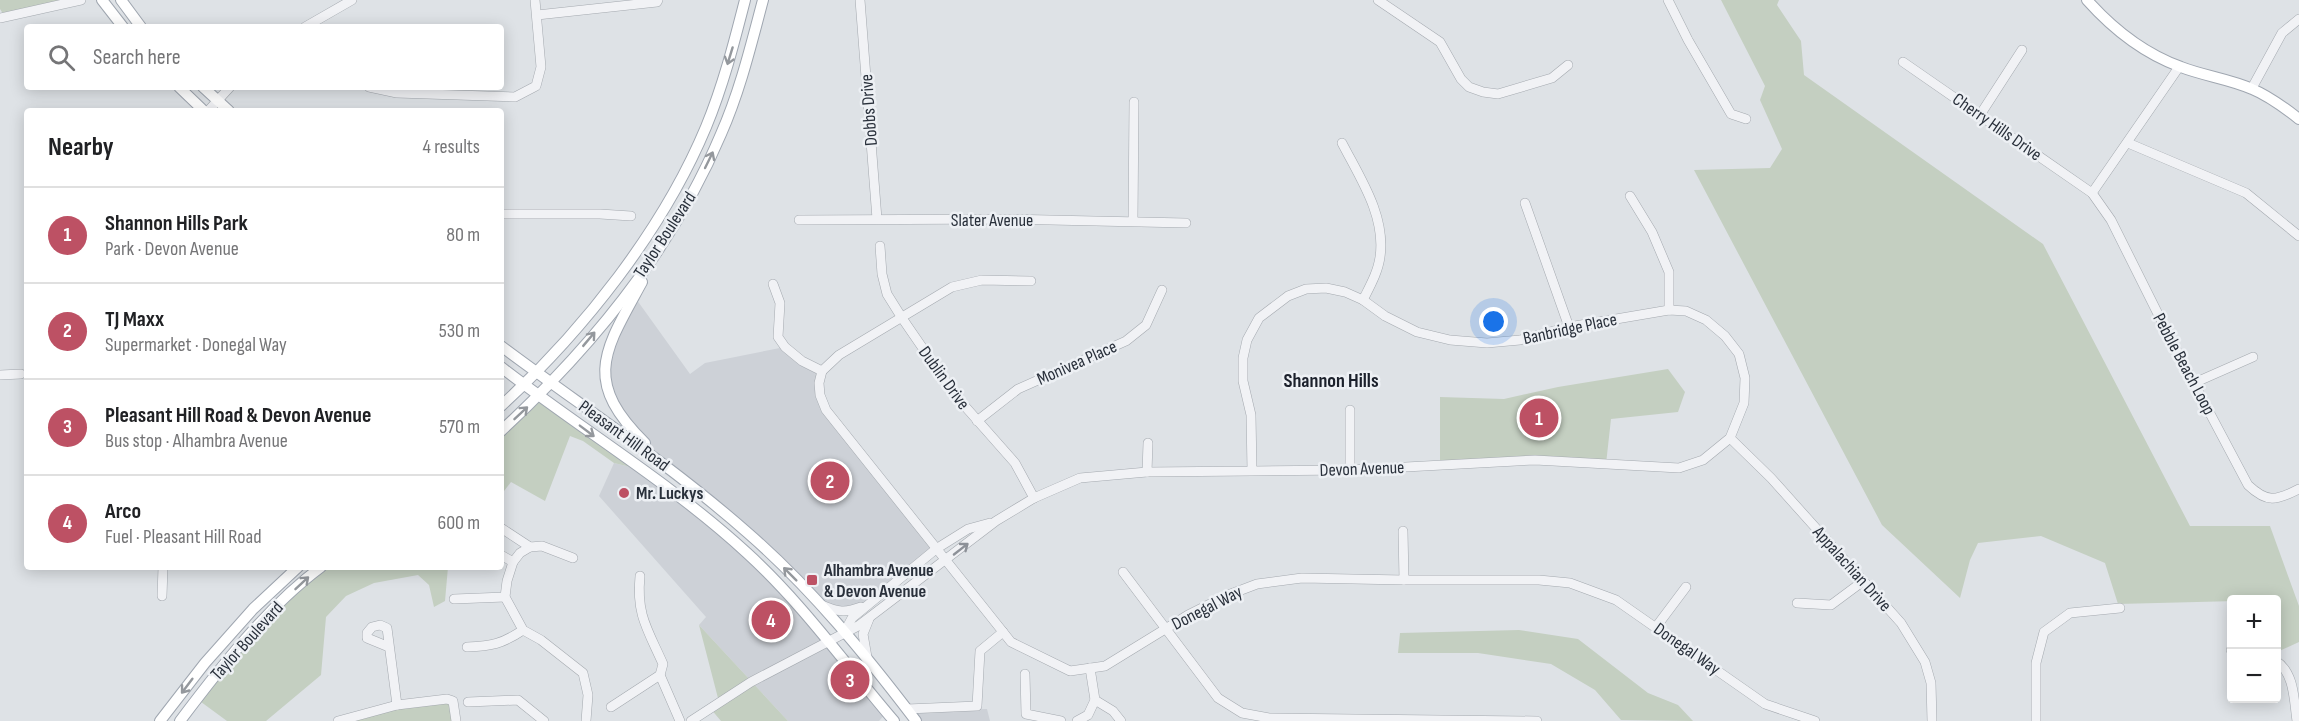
<!DOCTYPE html>
<html lang="en">
<head>
<meta charset="utf-8">
<style>
	:root { --surface:#fff; --page:#f2f2f2; --text:#202124; --muted:#757577; --line:#e0e0e0; --accent:#bd5164 }
	body { margin:0; font-family:"Sofia Sans Condensed",sans-serif; background:var(--page); color:var(--text) }
	.controls { position:absolute; right:18px; bottom:18px; display:grid; overflow:hidden; border-radius:6px; box-shadow:0 3px 15px #0003 }
	.controls button { width:54px; height:54px; display:grid; place-items:center; padding:0; border:0; border-bottom:2px solid var(--line); background:var(--surface); color:var(--text); font:30px sans-serif }
	.you { position:absolute; left:1494px; top:322px; width:21px; height:21px; margin:-15px; border:4px solid #fff; border-radius:50%; background:#1a73e8; box-shadow:0 0 0 9px #1a73e833 }
	.badge { display:grid; place-items:center; width:39px; height:39px; border-radius:50%; background:var(--accent); color:#fff; font-size:20px; font-weight:700 }
	.pin { position:absolute; translate:-50% -50%; border:3px solid #fff; box-shadow:0 2px 6px #0006 }
	.list { margin:0; padding:0; list-style:none }
	h2 { display:flex; justify-content:space-between; align-items:center; height:78px; margin:0; padding:0 24px; font-size:26px }
	h2 small { font-size:20px; font-weight:400; color:var(--muted) }
	.list li { display:grid; grid-template-columns:39px 1fr auto; gap:18px; align-items:center; box-sizing:border-box; height:96px; padding:0 24px; border-top:2px solid var(--line) }
	.list b { display:block; font-size:22px; white-space:nowrap }
	.list p { margin:0; font-size:20px; white-space:nowrap; color:var(--muted) }
	.list em { font-size:20px; font-style:normal; color:var(--muted) }
	.icon { flex:none; width:33px; height:33px; fill:none; stroke:currentColor; stroke-width:2; stroke-linecap:round; stroke-linejoin:round }
	.map { position:relative; flex:none; width:2299px; height:721px; overflow:hidden }
	.search { position:absolute; background:var(--surface); box-shadow:0 3px 15px #0003; left:24px; top:24px; width:480px; height:66px; display:flex; align-items:center; gap:15px; box-sizing:border-box; padding:0 21px; border-radius:6px; color:var(--muted); font-size:22px }
	.panel { position:absolute; background:var(--surface); box-shadow:0 3px 15px #0003; left:24px; top:108px; width:480px; height:462px; border-radius:6px }
	.map>svg:first-child { display:block }
</style>
</head>
<body>
<div class="map">
<svg width="2299" height="721" viewBox="0 0 2299 721">
	<rect width="100%" height="100%" fill="#dee2e6"/>
	<g fill="#cdd1d7">
		<polygon points="634,296 690,374 705,363 785,347 822,371 820,395 936,549 869,604 848,612 822,605 673,471 625,424 604,371"/>
		<polygon points="614,463 643,470 748,554 887,712 879,721 788,721 699,625 706,617 599,496"/>
		<polygon points="987,709 990,721 916,721 908,710"/>
	</g>
	<g fill="#c4cfc1">
		<polygon points="0,0 81,0 5,17 0,9"/>
		<polygon points="1721,0 1779,0 1777,5 1801,41 1804,75 2043,244 2190,526 2270,526 2299,606 2299,642 2277,652 2276,600 2118,604 2105,563 2041,536 1978,543 1970,560 1960,598 1882,525 1694,170 1770,168 1782,149 1760,100 1765,86"/>
		<polygon points="1668,369 1685,392 1678,412 1611,419 1606,464 1440,465 1440,397 1504,399 1558,387"/>
		<polygon points="540,395 643,470 614,463 583,441 570,436 545,501 511,482 501,495 501,431"/>
		<polygon points="321,567 448,567 445,601 434,607 429,585 418,575 374,583 346,596 326,617 321,675 266,721 227,721 197,699 216,672"/>
		<polygon points="699,625 788,721 721,721 710,708 719,702"/>
		<polygon points="1519,630 1578,639 1648,693 1678,705 1693,721 1621,720 1595,690 1551,664 1478,653 1398,653 1400,633"/>
		<polygon points="447,699 456,721 338,721"/>
	</g>
	<g fill="none" stroke-linecap="round" stroke-linejoin="round">
		<defs>
			<g id="minor">
				<polyline points="860,0 877,219"/>
				<polyline points="1378,0 1440,42 1461,79 1469,87 1483,92 1498,94 1552,78 1568,65"/>
				<polyline points="1668,0 1688,40 1731,114 1746,119"/>
				<polyline points="537,15 657,2 658,0"/>
				<polyline points="0,18 81,0"/>
				<polyline points="305,27 352,0"/>
				<path d="M 1903,62 L 2092,193 L 2111,220 L 2171,340 L 2248,485 C 2267,503 2276,501 2299,489"/>
				<polyline points="369,87 397,93 515,97 536,86 541,67 535,0"/>
				<polyline points="2252,88 2282,33 2299,19"/>
				<polyline points="208,111 230,87"/>
				<polyline points="1980,115 2022,50"/>
				<path d="M 1342,143 C 1360,178 1386,216 1380,257 C 1378,272 1370,286 1363,300"/>
				<polyline points="2128,143 2246,193 2299,236"/>
				<polyline points="2092,193 2179,67"/>
				<polyline points="1630,196 1652,232 1669,272 1669,310"/>
				<polyline points="1525,203 1569,327"/>
				<polyline points="501,214 600,214 631,216"/>
				<polyline points="799,220 1010,219 1186,223"/>
				<polyline points="1133,221 1134,102"/>
				<polyline points="880,246 882,274 887,294 902,318 955,395 1015,463 1034,498"/>
				<polyline points="1031,281 982,280 952,287 839,355 822,371 819,383 820,395 826,410 1011,642 1070,671 1105,666 1188,615 1228,595 1257,584 1302,578 1404,580 1539,580 1570,583 1616,600 1765,704 1815,721"/>
				<polyline points="773,284 780,303 778,337 785,347 802,361 822,371"/>
				<polyline points="0,375 21,374"/>
				<polyline points="2194,383 2253,357"/>
				<polyline points="1350,410 1350,470"/>
				<polyline points="977,421 1018,389 1126,341 1146,325 1162,290"/>
				<polyline points="1730,438 1771,478 1901,623 1925,662 1931,683 1932,721"/>
				<polyline points="1147,472 1148,443"/>
				<polyline points="501,528 530,547"/>
				<polyline points="1403,531 1404,580"/>
				<polyline points="501,555 513,562"/>
				<polyline points="573,558 542,546 530,547 520,553 513,562 507,581 505,597 523,630 541,640 583,673 588,695 586,721"/>
				<polyline points="1123,572 1218,698 1242,713 1269,718 1537,721"/>
				<path d="M 640,576 C 636,615 648,630 663,664 L 660,675"/>
				<polyline points="162,596 163,567"/>
				<polyline points="454,599 505,597"/>
				<polyline points="1797,603 1831,605 1862,582"/>
				<path d="M 822,605 C 838,612 845,613 861,607"/>
				<polyline points="1656,627 1686,587"/>
				<polyline points="845,631 852,618 936,549 968,529 990,523"/>
				<polyline points="389,647 367,638 367,633 372,627 380,625 387,628 397,705"/>
				<path d="M 467,647 C 492,646 502,644 523,630"/>
				<polyline points="2231,650 2232,650"/>
				<polyline points="867,657 863,634 869,619"/>
				<path d="M 2276,661 C 2295,673 2294,702 2297,721"/>
				<polyline points="1090,668 1095,700 1113,711 1121,721"/>
				<polyline points="1025,674 1026,714 1061,721"/>
				<polyline points="468,702 518,700 544,721"/>
				<polyline points="611,707 660,675 680,721"/>
				<polyline points="907,709 977,706 980,651 1003,632"/>
				<polyline points="338,721 397,705 447,699 453,701 456,721"/>
				<polyline points="691,721 751,682 858,626 996,521 1034,498 1080,478 1147,472 1252,471 1350,470 1535,460 1679,468 1703,460 1730,438 1744,403 1745,378 1739,354 1725,336 1706,320 1686,311 1669,310 1569,327 1520,340 1487,343 1450,340 1417,332 1385,316 1363,300 1345,292 1326,288 1306,289 1288,296 1259,318 1247,340 1243,358 1243,381 1251,415 1252,471"/>
				<polyline points="1077,721 1088,715 1095,700"/>
				<polyline points="2036,721 2036,663 2044,632 2070,613 2120,608"/>
			</g>
			<g id="major">
				<polyline points="102,0 123,27"/>
				<polyline points="121,0 141,27"/>
				<path d="M 2087,0 C 2112,28 2145,54 2181,67 C 2204,76 2230,79 2252,89 C 2269,96 2285,108 2299,119"/>
				<polyline points="179,87 204,111"/>
				<polyline points="203,87 229,111"/>
				<path d="M 642,282 C 605,350 581,380 645,443"/>
				<path d="M 501,346 C 584,408 671,465 749,534 C 812,589 865,654 916,721"/>
				<path d="M 501,367 C 582,430 671,483 747,553 C 802,603 846,665 894,721"/>
				<path d="M 501,406 C 583,331 663,230 706,127 C 723,86 734,43 745,0"/>
				<path d="M 501,431 C 591,348 673,248 721,134 C 740,91 751,45 763,0"/>
				<polyline points="160,721 205,663 253,609 298,567"/>
				<path d="M 180,721 C 220,668 267,607 321,567"/>
			</g>
		</defs>
		<use href="#minor" stroke="#a4a9af" stroke-width="10"/>
		<use href="#major" stroke="#9fa6b0" stroke-width="12"/>
		<use href="#minor" stroke="#f1f2f5" stroke-width="9"/>
		<use href="#major" stroke="#fff" stroke-width="10"/>
	</g>
	<defs><path id="oneway-shaft" d="M-6 0H5M1.5-3L5.5 0L1.5 3" fill="none" stroke-width="1.6" stroke-linecap="round" stroke-linejoin="round" transform="scale(1.5)"/></defs>
	<g stroke="#94989d">
		<use href="#oneway-shaft" transform="translate(730 56) rotate(107)"/>
		<use href="#oneway-shaft" transform="translate(709 160) rotate(-64)"/>
		<use href="#oneway-shaft" transform="translate(589 339) rotate(-50)"/>
		<use href="#oneway-shaft" transform="translate(521 413) rotate(-43)"/>
		<use href="#oneway-shaft" transform="translate(587 431) rotate(37)"/>
		<use href="#oneway-shaft" transform="translate(790 574) rotate(-135)"/>
		<use href="#oneway-shaft" transform="translate(302 583) rotate(-43)"/>
		<use href="#oneway-shaft" transform="translate(187 686) rotate(127)"/>
	</g>
	<use stroke="#8d9198" href="#oneway-shaft" transform="translate(961 549) rotate(-38)"/>
	<g fill="#bd5164" stroke="#edf0f4" stroke-width="2">
		<circle cx="624" cy="493" r="6"/>
		<rect x="806" y="574" width="12" height="12" rx="3"/>
	</g>
	<g text-anchor="middle" dominant-baseline="central" stroke-width="5" stroke-linejoin="round" paint-order="stroke">
		<g font-size="18" fill="#29303b" stroke="#edf0f4">
			<text transform="translate(869 110) rotate(-94)">Dobbs Drive</text>
			<text transform="translate(1997 127) rotate(35)">Cherry Hills Drive</text>
			<text x="992" y="220">Slater Avenue</text>
			<text transform="translate(665 235) rotate(-57)">Taylor Boulevard</text>
			<text transform="translate(1570 329) rotate(-12)">Banbridge Place</text>
			<text transform="translate(1077 363) rotate(-24)">Monivea Place</text>
			<text transform="translate(2184 364) rotate(62)">Pebble Beach Loop</text>
			<text transform="translate(944 378) rotate(54)">Dublin Drive</text>
			<text transform="translate(624 436) rotate(36)">Pleasant Hill Road</text>
			<text transform="translate(1362 469) rotate(-2)">Devon Avenue</text>
			<text transform="translate(1852 569) rotate(48)">Appalachian Drive</text>
			<text transform="translate(1207 608) rotate(-27)">Donegal Way</text>
			<text transform="translate(247 641) rotate(-48)">Taylor Boulevard</text>
			<text transform="translate(1687 649) rotate(35)">Donegal Way</text>
		</g>
		<g font-size="18" font-weight="bold" fill="#29303b" stroke="#edf0f4" text-anchor="start">
			<text x="636" y="493">Mr. Luckys</text>
			<text x="824" y="570">Alhambra Avenue<tspan x="824" dy="21">&amp; Devon Avenue</tspan></text>
		</g>
		<g font-size="20" font-weight="bold" fill="#1c212c" stroke="#edf0f4">
			<text x="1331" y="381">Shannon Hills</text>
		</g>
	</g>
</svg>
<div class="controls">
<button>+</button>
<button>−</button>
</div>
<div class="you"></div>
<div class="pin badge" style="left:1539px;top:418px">1</div>
<div class="pin badge" style="left:830px;top:481px">2</div>
<div class="pin badge" style="left:850px;top:680px">3</div>
<div class="pin badge" style="left:771px;top:620px">4</div>
<div class="search"><svg class="icon" aria-label="search" viewBox="0 0 24 24"><circle cx="10" cy="10" r="6"/><path d="M15 15l6 6"/></svg>Search here</div>
<section class="panel">
<h2>Nearby<small>4 results</small></h2>
<ul class="list">
<li><span class="badge">1</span><div><b>Shannon Hills Park</b><p>Park · Devon Avenue</p></div><em>80 m</em></li>
<li><span class="badge">2</span><div><b>TJ Maxx</b><p>Supermarket · Donegal Way</p></div><em>530 m</em></li>
<li><span class="badge">3</span><div><b>Pleasant Hill Road &amp; Devon Avenue</b><p>Bus stop · Alhambra Avenue</p></div><em>570 m</em></li>
<li><span class="badge">4</span><div><b>Arco</b><p>Fuel · Pleasant Hill Road</p></div><em>600 m</em></li>
</ul>
</section>
</div>
</body>
</html>
